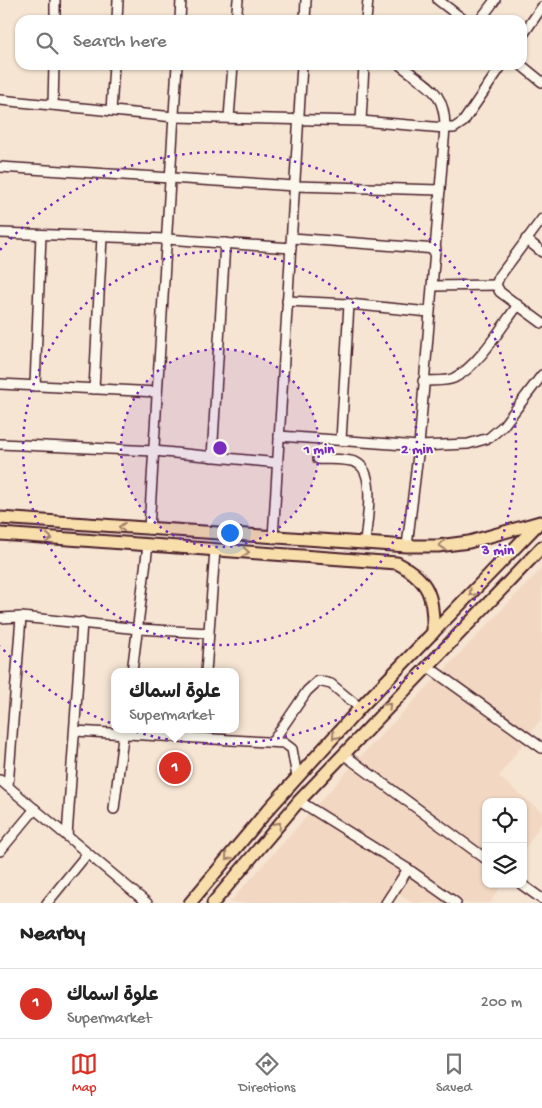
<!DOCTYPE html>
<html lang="en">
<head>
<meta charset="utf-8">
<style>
	:root { --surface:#fff; --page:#f6f6f6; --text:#222; --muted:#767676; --line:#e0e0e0; --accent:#d93025 }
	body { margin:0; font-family:"Gochi Hand","Playpen Sans Arabic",sans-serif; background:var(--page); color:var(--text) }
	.controls { position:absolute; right:15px; bottom:15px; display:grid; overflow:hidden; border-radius:10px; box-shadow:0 1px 4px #0004 }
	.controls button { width:45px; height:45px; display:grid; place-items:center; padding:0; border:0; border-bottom:1px solid var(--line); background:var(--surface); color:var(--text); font:25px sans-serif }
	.you { position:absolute; left:229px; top:532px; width:18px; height:18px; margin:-12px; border:4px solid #fff; border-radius:50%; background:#1a73e8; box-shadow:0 0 0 8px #1a73e833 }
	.badge { display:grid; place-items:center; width:32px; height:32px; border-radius:50%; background:var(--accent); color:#fff; font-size:16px; font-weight:700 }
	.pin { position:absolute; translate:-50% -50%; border:2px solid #fff; box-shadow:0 1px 5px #0006 }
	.popup { position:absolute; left:111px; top:668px; width:128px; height:65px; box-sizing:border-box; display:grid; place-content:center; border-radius:10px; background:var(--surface); filter:drop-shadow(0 1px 4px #0005); font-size:16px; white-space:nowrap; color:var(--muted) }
	.popup b { font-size:19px; color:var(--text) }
	.popup::after { content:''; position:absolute; left:50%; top:100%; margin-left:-10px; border:10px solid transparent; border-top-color:var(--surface) }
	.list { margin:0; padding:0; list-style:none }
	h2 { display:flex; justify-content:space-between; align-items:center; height:65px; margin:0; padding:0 20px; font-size:21px }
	h2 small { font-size:16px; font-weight:400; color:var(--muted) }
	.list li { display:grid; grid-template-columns:32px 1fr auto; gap:15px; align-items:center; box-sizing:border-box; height:70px; padding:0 20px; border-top:1px solid var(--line) }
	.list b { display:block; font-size:19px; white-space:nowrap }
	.list p { margin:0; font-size:16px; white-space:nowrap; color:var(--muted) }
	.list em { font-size:16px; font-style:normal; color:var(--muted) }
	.icon { flex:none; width:28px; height:28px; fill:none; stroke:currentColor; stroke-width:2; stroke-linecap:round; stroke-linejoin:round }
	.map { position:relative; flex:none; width:542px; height:903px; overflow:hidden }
	.search { position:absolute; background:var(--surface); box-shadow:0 1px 4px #0004; left:15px; right:15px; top:15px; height:55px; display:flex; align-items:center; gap:12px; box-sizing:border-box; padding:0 18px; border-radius:15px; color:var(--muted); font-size:19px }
	.sheet { height:135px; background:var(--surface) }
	nav { display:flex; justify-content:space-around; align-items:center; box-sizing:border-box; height:70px; border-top:1px solid var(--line); background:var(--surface); font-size:14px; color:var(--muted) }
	nav a { display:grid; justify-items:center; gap:2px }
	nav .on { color:var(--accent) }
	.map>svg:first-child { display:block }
</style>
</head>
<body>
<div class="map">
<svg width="542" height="903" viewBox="0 0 542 903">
	<rect width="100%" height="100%" fill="#f6e5d3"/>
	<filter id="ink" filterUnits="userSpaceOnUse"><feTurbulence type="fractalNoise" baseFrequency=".02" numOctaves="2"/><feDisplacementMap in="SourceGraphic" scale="10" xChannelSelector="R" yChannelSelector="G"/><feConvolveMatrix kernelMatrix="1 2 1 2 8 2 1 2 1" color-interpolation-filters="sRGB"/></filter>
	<g filter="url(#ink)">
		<polygon fill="#f2d8c2" points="542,568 542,717 499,777 542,812 542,822 523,852 523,802 486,802 486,884 502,884 490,903 413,903 391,890 385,903 229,903 359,758"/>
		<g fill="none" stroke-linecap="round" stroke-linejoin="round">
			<defs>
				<g id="minor">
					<polyline points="438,0 464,20"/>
					<polyline points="55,20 55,0"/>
					<polyline points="117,20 118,0"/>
					<polyline points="180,20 181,0"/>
					<polyline points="236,20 238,0"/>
					<polyline points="305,20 306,0"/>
					<polyline points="366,20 368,0"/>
					<polyline points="480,20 495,0"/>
					<polyline points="522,36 542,7"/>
					<path d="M 400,65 C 428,87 445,90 445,128 L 419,446 L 407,546"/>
					<polyline points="521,65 542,82"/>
					<polyline points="0,100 174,117 361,121 445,128 454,128 463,122 502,65"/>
					<polyline points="53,105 54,65"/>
					<polyline points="111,111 114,65"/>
					<polyline points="229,118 233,65"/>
					<polyline points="361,121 364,65"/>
					<polyline points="0,167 295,186 440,190"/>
					<polyline points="542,219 499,277 496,285 500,292 542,323"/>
					<polyline points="0,233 167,239 291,248"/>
					<polyline points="292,238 436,249"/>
					<polyline points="526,239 542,252"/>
					<polyline points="432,286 496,285"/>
					<polyline points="287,301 349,304 429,312"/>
					<path d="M 423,381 C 433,380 446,382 454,378 C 478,367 502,326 518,305"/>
					<polyline points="0,384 157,392"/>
					<polyline points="35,386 41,235"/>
					<polyline points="94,389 102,237"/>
					<polyline points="279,436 419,446 468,444 489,438 503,426 542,375"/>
					<polyline points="341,440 349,304"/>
					<polyline points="0,444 154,451 278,463"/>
					<polyline points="212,457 225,243"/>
					<path d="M 318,459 C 329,460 346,458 357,463 C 377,473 366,524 365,544"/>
					<polyline points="149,529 177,65"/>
					<polyline points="273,538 302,65"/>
					<polyline points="0,618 21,617 139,629 209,633"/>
					<polyline points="427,666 542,748"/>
					<polyline points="132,672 148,545"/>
					<polyline points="206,672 215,550"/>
					<polyline points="75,731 284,743 292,749 297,777"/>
					<polyline points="273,741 307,691 318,681 331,684 360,708"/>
					<polyline points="343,754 486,859"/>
					<polyline points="0,780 147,903"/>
					<polyline points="8,786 21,617"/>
					<polyline points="299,801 408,869 456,903"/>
					<polyline points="114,809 124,729"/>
					<polyline points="67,836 82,622"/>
					<polyline points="0,851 35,809"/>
					<polyline points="521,884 542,899"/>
					<polyline points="47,903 87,854"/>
					<polyline points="386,903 408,869"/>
				</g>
				<g id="major">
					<polyline points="0,518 407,546 438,546 469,542 540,522"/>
					<path d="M 0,534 L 397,563 C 430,580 434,598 433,633"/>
					<polyline points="190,903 267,811 360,708 539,523"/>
					<polyline points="213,903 299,801 542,547"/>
				</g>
			</defs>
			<use href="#minor" stroke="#4a1f2b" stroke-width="12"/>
			<use href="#major" stroke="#4a1f2b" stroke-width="15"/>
			<use href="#minor" stroke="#fbf7ec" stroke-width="9"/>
			<use href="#major" stroke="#f8deab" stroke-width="11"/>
		</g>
		<defs><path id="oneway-chevron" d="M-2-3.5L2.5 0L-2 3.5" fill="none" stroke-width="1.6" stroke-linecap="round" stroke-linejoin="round" transform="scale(1.25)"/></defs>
		<g stroke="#a17e6b">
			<use href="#oneway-chevron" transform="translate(122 527) rotate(-176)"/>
			<use href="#oneway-chevron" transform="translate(49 538) rotate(4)"/>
			<use href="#oneway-chevron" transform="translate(442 545) rotate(175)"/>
			<use href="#oneway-chevron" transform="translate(246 552) rotate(4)"/>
			<use href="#oneway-chevron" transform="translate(472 593) rotate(134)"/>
			<use href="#oneway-chevron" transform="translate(388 706) rotate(-46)"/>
			<use href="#oneway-chevron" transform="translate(335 736) rotate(133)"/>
			<use href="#oneway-chevron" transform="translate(278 825) rotate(-49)"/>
			<use href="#oneway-chevron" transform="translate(228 857) rotate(130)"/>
		</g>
	</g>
	<circle cx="220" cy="448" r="99" fill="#7b2cbf" fill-opacity=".12"/>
	<g fill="none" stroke="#7b2cbf" stroke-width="2.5" stroke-dasharray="2.5 5">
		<circle cx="220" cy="448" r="99"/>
		<circle cx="220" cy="448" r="197"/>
		<path d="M0 250A296 296 0 1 1 0 646"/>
	</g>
	<circle cx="220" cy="448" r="8" fill="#7b2cbf" stroke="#fbf7ec" stroke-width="2.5"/>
	<g font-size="15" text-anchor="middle" font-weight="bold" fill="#7b2cbf" stroke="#fbf7ec" stroke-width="4" stroke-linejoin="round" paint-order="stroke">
		<text x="319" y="453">1 min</text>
		<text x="417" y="453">2 min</text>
		<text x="498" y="554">3 min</text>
	</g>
</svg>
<div class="controls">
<button><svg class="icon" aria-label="locate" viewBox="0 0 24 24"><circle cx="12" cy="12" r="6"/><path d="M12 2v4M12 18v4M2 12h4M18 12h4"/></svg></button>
<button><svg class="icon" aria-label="layers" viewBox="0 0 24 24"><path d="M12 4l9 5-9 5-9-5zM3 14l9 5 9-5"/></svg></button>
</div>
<div class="you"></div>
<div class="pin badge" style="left:175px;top:768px">1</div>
<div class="popup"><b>علوة اسماك</b>Supermarket</div>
<div class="search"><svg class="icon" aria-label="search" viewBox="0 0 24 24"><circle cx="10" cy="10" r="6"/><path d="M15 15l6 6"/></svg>Search here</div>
</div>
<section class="sheet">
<h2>Nearby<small></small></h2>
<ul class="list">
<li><span class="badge">1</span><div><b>علوة اسماك</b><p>Supermarket</p></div><em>200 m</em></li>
</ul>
</section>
<nav>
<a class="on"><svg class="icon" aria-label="map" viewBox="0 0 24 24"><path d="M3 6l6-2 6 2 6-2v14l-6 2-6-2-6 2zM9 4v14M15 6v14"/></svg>Map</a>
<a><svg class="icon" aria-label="directions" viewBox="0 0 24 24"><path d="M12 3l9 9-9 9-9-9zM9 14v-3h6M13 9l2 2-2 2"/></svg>Directions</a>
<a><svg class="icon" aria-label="saved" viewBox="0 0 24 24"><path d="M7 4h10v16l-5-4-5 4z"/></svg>Saved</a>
</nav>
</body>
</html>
